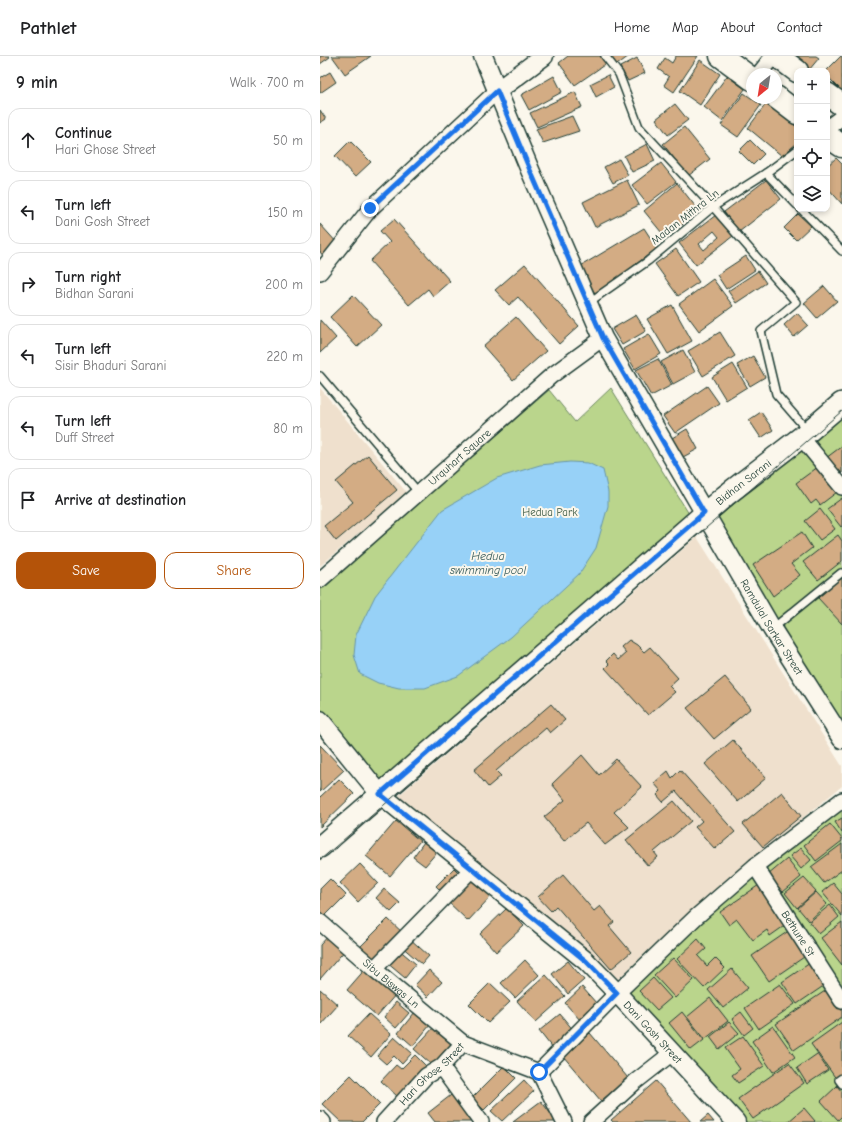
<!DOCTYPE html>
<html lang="en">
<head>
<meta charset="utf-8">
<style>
	:root { --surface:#fff; --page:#f2f2f2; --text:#202124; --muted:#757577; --line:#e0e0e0; --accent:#b45309 }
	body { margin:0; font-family:"Comic Neue",sans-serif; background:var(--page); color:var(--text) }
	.controls { position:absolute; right:12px; top:12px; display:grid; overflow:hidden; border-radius:8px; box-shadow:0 2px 6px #0003 }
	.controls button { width:36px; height:36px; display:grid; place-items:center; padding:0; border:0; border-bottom:1px solid var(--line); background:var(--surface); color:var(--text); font:20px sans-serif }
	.compass { position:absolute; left:426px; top:12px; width:36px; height:36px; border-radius:50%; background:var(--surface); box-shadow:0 2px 6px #0003; rotate:210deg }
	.stop { position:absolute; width:12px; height:12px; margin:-9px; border:3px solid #1a73e8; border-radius:50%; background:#fff }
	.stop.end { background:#1a73e8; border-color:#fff; box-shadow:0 1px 4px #0008 }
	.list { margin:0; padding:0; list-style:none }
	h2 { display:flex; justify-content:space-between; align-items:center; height:52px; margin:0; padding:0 16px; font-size:17px }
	h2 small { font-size:13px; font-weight:400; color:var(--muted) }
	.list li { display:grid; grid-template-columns:26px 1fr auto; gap:12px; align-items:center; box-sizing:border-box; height:64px; margin:0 8px 8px; padding:0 8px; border:1px solid var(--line); border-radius:12px }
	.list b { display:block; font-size:15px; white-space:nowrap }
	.list p { margin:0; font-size:13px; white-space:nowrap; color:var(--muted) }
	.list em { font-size:13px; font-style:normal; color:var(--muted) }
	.actions { display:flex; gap:8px; padding:12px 16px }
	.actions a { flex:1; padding:9px 0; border:1px solid var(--accent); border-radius:12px; text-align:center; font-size:14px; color:var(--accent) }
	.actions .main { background:var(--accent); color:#fff }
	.icon { flex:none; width:22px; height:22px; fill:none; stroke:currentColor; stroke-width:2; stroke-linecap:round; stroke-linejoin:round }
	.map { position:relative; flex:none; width:522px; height:1066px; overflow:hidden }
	header { display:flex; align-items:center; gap:24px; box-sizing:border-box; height:56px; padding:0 20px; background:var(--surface); border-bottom:1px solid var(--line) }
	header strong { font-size:19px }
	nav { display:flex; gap:22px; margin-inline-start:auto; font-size:14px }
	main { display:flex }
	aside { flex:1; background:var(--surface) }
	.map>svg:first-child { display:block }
</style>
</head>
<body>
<header>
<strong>Pathlet</strong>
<nav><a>Home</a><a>Map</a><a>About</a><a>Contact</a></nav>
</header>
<main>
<aside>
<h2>9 min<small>Walk · 700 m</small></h2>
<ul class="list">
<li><svg class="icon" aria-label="ahead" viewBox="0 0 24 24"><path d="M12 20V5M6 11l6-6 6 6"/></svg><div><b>Continue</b><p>Hari Ghose Street</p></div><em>50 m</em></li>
<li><svg class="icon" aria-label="left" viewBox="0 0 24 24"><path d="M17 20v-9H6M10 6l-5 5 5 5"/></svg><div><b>Turn left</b><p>Dani Gosh Street</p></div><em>150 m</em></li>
<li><svg class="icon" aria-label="right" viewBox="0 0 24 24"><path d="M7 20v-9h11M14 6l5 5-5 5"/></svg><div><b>Turn right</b><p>Bidhan Sarani</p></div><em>200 m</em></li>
<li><svg class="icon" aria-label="left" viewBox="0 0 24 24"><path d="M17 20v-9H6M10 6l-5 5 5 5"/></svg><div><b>Turn left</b><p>Sisir Bhaduri Sarani</p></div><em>220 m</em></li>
<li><svg class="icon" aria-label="left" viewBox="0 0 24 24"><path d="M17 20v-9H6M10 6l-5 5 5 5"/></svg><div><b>Turn left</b><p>Duff Street</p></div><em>80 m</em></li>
<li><svg class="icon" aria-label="arrive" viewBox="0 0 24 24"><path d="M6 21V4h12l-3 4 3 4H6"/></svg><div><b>Arrive at destination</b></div></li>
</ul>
<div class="actions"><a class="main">Save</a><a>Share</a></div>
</aside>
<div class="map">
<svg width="522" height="1066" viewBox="0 0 522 1066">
	<rect width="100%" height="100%" fill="#fbf7ec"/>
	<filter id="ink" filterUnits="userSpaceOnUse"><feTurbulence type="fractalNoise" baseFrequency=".025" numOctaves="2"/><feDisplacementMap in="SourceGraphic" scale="8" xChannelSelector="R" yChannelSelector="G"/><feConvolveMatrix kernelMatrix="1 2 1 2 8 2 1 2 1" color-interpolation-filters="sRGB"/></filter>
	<g filter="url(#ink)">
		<g fill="#efe0cd">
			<polygon points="0,332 87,437 0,510"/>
			<polygon points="377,481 522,710 522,730 388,839 297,924 75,743"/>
		</g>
		<g fill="#bad58c" stroke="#6c8960">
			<polygon points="291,332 369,458 59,726 0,655 0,533 229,334 255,366"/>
			<polygon points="522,344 522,676 386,457"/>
			<polygon points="522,744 522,1066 425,1066 300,935"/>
		</g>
		<polygon fill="#97d1f7" stroke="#6796a9" points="250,406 268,407 283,414 288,436 288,450 276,492 259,518 191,581 138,620 105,632 79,632 58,627 40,618 34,599 36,579 55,540 122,454 177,422 220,409"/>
		<g fill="#d3ac84" stroke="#1f3d34" fill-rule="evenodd">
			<polygon points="0,0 9,0 10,1 0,8"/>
			<polygon points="12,0 51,0 25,18"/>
			<polygon points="248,0 282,0 287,7 255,29 239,7"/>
			<polygon points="291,0 309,0 297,9"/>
			<polygon points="356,0 378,0 354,36 344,29 349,21 338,13 345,2 352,7"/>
			<polygon points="473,0 496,0 499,2 489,14"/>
			<polygon points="521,0 522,0 522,35 507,20 507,15 506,15"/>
			<polygon points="317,2 325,17 308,25 300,11"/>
			<polygon points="380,4 400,18 380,49 360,35"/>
			<polygon points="10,16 16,26 0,37 0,22"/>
			<polygon points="288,19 294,31 276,41 270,28"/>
			<polygon points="234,20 242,36 209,54 201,39"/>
			<polygon points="407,20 425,33 402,65 384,51"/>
			<polygon points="255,36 262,51 217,71 210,57"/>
			<polygon points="424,37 441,49 418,81 401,69"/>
			<polygon points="355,48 368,64 348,79 336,63"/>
			<polygon points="446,48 477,71 477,87 462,100 428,72"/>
			<polygon points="0,54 6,63 0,67"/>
			<polygon points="252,60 259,75 223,87 216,73"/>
			<polygon points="364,71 390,103 368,120 343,88"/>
			<polygon points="430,84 444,98 433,109 419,95"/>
			<polygon points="30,85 51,106 35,121 15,100"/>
			<polygon points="327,88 335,105 312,116 304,100"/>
			<polygon points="516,102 522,108 522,148 507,131 507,110"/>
			<polygon points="299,103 308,119 293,127 284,111"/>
			<polygon points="341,107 356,126 327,148 312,129"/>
			<polygon points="307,124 319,149 275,171 263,146"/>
			<polygon points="446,124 461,143 419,176 404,156"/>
			<polygon points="357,127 379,155 346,182 324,155"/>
			<polygon points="478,158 491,170 476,184 464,172"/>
			<path d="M 396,159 L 413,180 L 376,209 L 359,187 ZM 394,175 L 399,181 L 384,194 L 379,188 Z"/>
			<polygon points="74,163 130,225 113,240 108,233 89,249 50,205 70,186 60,175"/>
			<polygon points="0,168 18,188 4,201 0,196"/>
			<polygon points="324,172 337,192 276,239 259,211"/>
			<polygon points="356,193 379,226 358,240 335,208"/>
			<polygon points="426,200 435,214 406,233 397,219"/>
			<polygon points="205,208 259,270 239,288 198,241 189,249 175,234"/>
			<polygon points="438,215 446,227 416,247 408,235"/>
			<polygon points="393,223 413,250 379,275 359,248"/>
			<polygon points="504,230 517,245 497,262 484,247"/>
			<polygon points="33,239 61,269 37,291 10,261"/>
			<polygon points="352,249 372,285 348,298 327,263"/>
			<polygon points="477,257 488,269 474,281 464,269"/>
			<polygon points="316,259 326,275 302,289 292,273"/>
			<polygon points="196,261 226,295 193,324 163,290"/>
			<polygon points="0,264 16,282 0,297"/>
			<polygon points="400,276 415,300 383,320 368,295"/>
			<polygon points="329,278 341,298 315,313 303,293"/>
			<polygon points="363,294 375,316 353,328 341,306"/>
			<polygon points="433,300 445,321 430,330 417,309"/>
			<polygon points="338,303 352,329 331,340 316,314"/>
			<polygon points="413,308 427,331 406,344 392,321"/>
			<polygon points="387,330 399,347 355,377 343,360"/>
			<polygon points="441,356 453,374 441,382 429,364"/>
			<polygon points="367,373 378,393 363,401 352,382"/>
			<polygon points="522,390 522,424 506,402"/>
			<polygon points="48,399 77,434 16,485 4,470 33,446 16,426"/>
			<polygon points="502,408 521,433 500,449 496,444 491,448 476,427"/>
			<polygon points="522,442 522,470 521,471 507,453"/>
			<polygon points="500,453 515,473 500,484 485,465"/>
			<polygon points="482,476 492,492 471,508 480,519 453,540 433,509"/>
			<polygon points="518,479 522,485 522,505 498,524 483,506"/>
			<polygon points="521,520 522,521 522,568 498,542"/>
			<polygon points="309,584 317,589 324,596 330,591 358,622 349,630 355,636 328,659 285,612 289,608 286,605 293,598 298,604 306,597 301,591"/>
			<polygon points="405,621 431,652 394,683 367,652"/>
			<polygon points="231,648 245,664 230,677 226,672 176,715 181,720 168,731 154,714"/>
			<polygon points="413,684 446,722 418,746 385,708"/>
			<polygon points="0,689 24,714 0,736"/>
			<polygon points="262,699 279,719 296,703 322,731 294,756 309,771 285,789 266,767 244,785 224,761 245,744 232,728"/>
			<polygon points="360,714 415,776 395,793 375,771 382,765 356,735 343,746 337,739 341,735 334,727 348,715 352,722"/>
			<polygon points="19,723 34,738 0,771 0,741"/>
			<polygon points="462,736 481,760 443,791 423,768"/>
			<polygon points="354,745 371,765 334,796 338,801 328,810 306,784"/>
			<polygon points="522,762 522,777 515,766"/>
			<polygon points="76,765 100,785 70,820 46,800"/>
			<polygon points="510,768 522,783 522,785 496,805 484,789"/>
			<polygon points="104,786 117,796 105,810 93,801"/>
			<polygon points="522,788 522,814 504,827 491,811"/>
			<polygon points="481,792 491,804 481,813 470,800"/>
			<polygon points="467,803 481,821 463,836 448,819"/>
			<polygon points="40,808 58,827 38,846 20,827"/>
			<polygon points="134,812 143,821 125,839 116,830"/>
			<polygon points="150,817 173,838 148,865 125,843"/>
			<polygon points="243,819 274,855 280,850 294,866 289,870 311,896 291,913 236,850 231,855 218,841"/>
			<polygon points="484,822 496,835 477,852 465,837"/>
			<polygon points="10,823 26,839 5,860 0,855 0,833"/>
			<polygon points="513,827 522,838 522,860 502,836"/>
			<polygon points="439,829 467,868 450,880 447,874 433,884 417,863 409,869 400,856"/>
			<polygon points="64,833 80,847 71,856 56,842"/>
			<polygon points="496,836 507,848 489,865 478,852"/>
			<polygon points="510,849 519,861 499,878 489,866"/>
			<polygon points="187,852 204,870 176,896 160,878"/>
			<polygon points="68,863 84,878 54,910 37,894"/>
			<polygon points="522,866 522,909 501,882"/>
			<polygon points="470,874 487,899 449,925 432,900"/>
			<polygon points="10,878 27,892 0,923 0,889"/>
			<polygon points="88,881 109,900 102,908 80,889"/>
			<polygon points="378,883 386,893 378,900 387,910 395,902 405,912 384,932 357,903"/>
			<polygon points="77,892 96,908 85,922 66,906"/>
			<polygon points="353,902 374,924 355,942 334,919"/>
			<polygon points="205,904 219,919 195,942 181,927"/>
			<polygon points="248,905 264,924 248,938 232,918"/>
			<polygon points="490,907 505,929 477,948 462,926"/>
			<polygon points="47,911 77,937 57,960 27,934"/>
			<polygon points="412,913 428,932 403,952 388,934"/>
			<polygon points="109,914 122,926 108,941 95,929"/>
			<polygon points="226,919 245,940 216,966 197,945"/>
			<polygon points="333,922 351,942 337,954 319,935"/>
			<polygon points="170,927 190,946 168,967 149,948"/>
			<polygon points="460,928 475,948 439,973 425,952"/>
			<polygon points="262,931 277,948 260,964 245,947"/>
			<polygon points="0,933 18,949 0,969"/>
			<polygon points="508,933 522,953 522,961 474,994 456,968"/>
			<polygon points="390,942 408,965 385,983 367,961"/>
			<polygon points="76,946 89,957 76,972 64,961"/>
			<polygon points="95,956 110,969 93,990 78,977"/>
			<polygon points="362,956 384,984 371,994 349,967"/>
			<polygon points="421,956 433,972 424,979 412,963"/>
			<polygon points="49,958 71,978 51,1001 28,980"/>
			<polygon points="240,958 254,975 233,993 219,975"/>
			<polygon points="409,966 419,977 399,993 390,981"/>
			<polygon points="522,966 522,1020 517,1024 491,988"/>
			<polygon points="453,970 475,1001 453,1016 432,985"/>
			<polygon points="114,971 132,987 112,1009 94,993"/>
			<polygon points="270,977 308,1022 281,1045 243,1000"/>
			<polygon points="423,980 444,1010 418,1027 412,1019 420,1013 405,992"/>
			<polygon points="74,981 92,997 82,1008 74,1000 66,1008 57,1000"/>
			<polygon points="497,998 508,1014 487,1028 477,1012"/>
			<polygon points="95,999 108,1012 79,1042 61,1025 76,1009 81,1013"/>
			<polygon points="469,1007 484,1027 433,1063 418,1043"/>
			<polygon points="184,1010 196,1022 164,1054 152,1042"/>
			<polygon points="31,1019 60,1048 42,1066 21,1066 2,1048"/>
			<polygon points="204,1024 214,1035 182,1065 171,1055"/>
			<polygon points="336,1025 371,1066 293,1066 291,1064"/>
			<polygon points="517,1030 522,1036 522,1060 518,1064 501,1045"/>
			<polygon points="135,1036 158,1066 115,1066 108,1057"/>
			<polygon points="221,1045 237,1066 193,1066"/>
			<polygon points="484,1052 495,1065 494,1066 468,1066"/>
			<polygon points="388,1059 394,1066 380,1066"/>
		</g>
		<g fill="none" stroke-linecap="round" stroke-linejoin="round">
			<defs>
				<g id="service">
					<polyline points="285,0 299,18 319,71 393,151 476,246 441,275 456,338 487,374"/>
					<polyline points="446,117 477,149"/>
					<polyline points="481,153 522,195"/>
					<polyline points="268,247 328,205 393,151 446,117 477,94"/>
					<polyline points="0,320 99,437"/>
					<polyline points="452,573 521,517"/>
					<polyline points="522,1022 519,1024 522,1028"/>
				</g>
				<g id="minor">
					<polyline points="439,18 453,0"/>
					<polyline points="507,72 522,61"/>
					<polyline points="0,216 50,153 177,35"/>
					<polyline points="481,381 522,431"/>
					<path id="s1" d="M 0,524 L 231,320 L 283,282"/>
					<path id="s2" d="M 435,810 L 522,945"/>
					<path id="s3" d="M 0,866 L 54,913 L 143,987"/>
					<polyline points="54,913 152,813"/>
					<polyline points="121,1011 161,1066"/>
					<polyline points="219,1016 244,1066"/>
					<polyline points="0,1063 3,1066"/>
					<path id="s4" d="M 64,1066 L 106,1020 L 121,1011 L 143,987 L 219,1016 L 297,937 L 376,861 L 435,810 L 522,744"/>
					<polyline points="271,1066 315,1026 352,997"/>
				</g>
				<g id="tertiary">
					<path id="s5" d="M 163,0 L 210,114 L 283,282 L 452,573 L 522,683"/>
					<polyline points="177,35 224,0"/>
					<path id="s6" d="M 0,664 L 60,738 L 266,905 L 297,937 L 416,1066"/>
				</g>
				<g id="secondary">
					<path id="s7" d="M 0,791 L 405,440 L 488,376 L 522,347"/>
				</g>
				<g id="primary">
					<polyline points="401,0 432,23"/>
					<polyline points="457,0 477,15"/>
					<polyline points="507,38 522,49"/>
					<polyline points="456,41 477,57"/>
					<polyline points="507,80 522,90"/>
				</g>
			</defs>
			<use href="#service" stroke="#1f3d34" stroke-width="10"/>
			<use href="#minor" stroke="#1f3d34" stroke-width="18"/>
			<use href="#tertiary" stroke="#1f3d34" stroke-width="21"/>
			<use href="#secondary" stroke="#1f3d34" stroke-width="24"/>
			<use href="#primary" stroke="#1f3d34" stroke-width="25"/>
			<use href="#service" stroke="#fbf7ec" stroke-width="7"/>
			<use href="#minor" stroke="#fbf7ec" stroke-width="15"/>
			<use href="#tertiary" stroke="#fbf7ec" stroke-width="18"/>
			<use href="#secondary" stroke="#fbf7ec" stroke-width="21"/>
			<use href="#primary" stroke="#fbf7ec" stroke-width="22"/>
			<polyline stroke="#1f3d34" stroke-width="1" points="0,804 522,355"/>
		</g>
	</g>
	<g fill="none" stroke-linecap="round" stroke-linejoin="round" filter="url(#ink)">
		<polyline stroke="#1a73e8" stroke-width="5" points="50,152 177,35 210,114 283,282 384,457 60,738 266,905 297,937 219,1016"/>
	</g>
	<g text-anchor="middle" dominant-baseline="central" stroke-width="4" stroke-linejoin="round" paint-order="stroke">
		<g font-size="11" fill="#1f3d34" stroke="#fbf7ec">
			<text transform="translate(365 161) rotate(-38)">Madan Mithra Ln</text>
			<text stroke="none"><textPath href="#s1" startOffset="186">Urquhart Square</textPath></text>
			<text stroke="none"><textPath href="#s7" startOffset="559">Bidhan Sarani</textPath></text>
			<text stroke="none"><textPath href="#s5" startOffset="641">Ramdulal Sarkar Street</textPath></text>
			<text stroke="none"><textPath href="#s2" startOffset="80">Bethune St</textPath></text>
			<text stroke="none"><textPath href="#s3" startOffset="94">Sibu Biswas Ln</textPath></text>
			<text stroke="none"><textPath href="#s6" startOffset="458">Dani Gosh Street</textPath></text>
			<text stroke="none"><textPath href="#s4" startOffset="68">Hari Ghose Street</textPath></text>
		</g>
		<g font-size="11" fill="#3e5b46" stroke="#fbf7ec">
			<text x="230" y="456">Hedua Park</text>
		</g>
		<g font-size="12" font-style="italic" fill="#375b5b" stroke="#fbf7ec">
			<text x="168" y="500">Hedua<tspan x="168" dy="14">swimming pool</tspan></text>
		</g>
	</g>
</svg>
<div class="controls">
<button>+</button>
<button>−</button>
<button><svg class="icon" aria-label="locate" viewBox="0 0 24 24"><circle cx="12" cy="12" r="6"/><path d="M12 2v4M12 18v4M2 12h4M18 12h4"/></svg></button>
<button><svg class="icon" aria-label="layers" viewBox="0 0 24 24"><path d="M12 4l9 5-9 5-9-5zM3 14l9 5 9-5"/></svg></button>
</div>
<svg class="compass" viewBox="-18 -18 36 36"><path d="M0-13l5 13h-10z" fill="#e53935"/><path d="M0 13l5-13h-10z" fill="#757577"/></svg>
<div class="stop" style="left:219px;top:1016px"></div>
<div class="stop end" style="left:50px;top:152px"></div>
</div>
</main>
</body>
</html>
